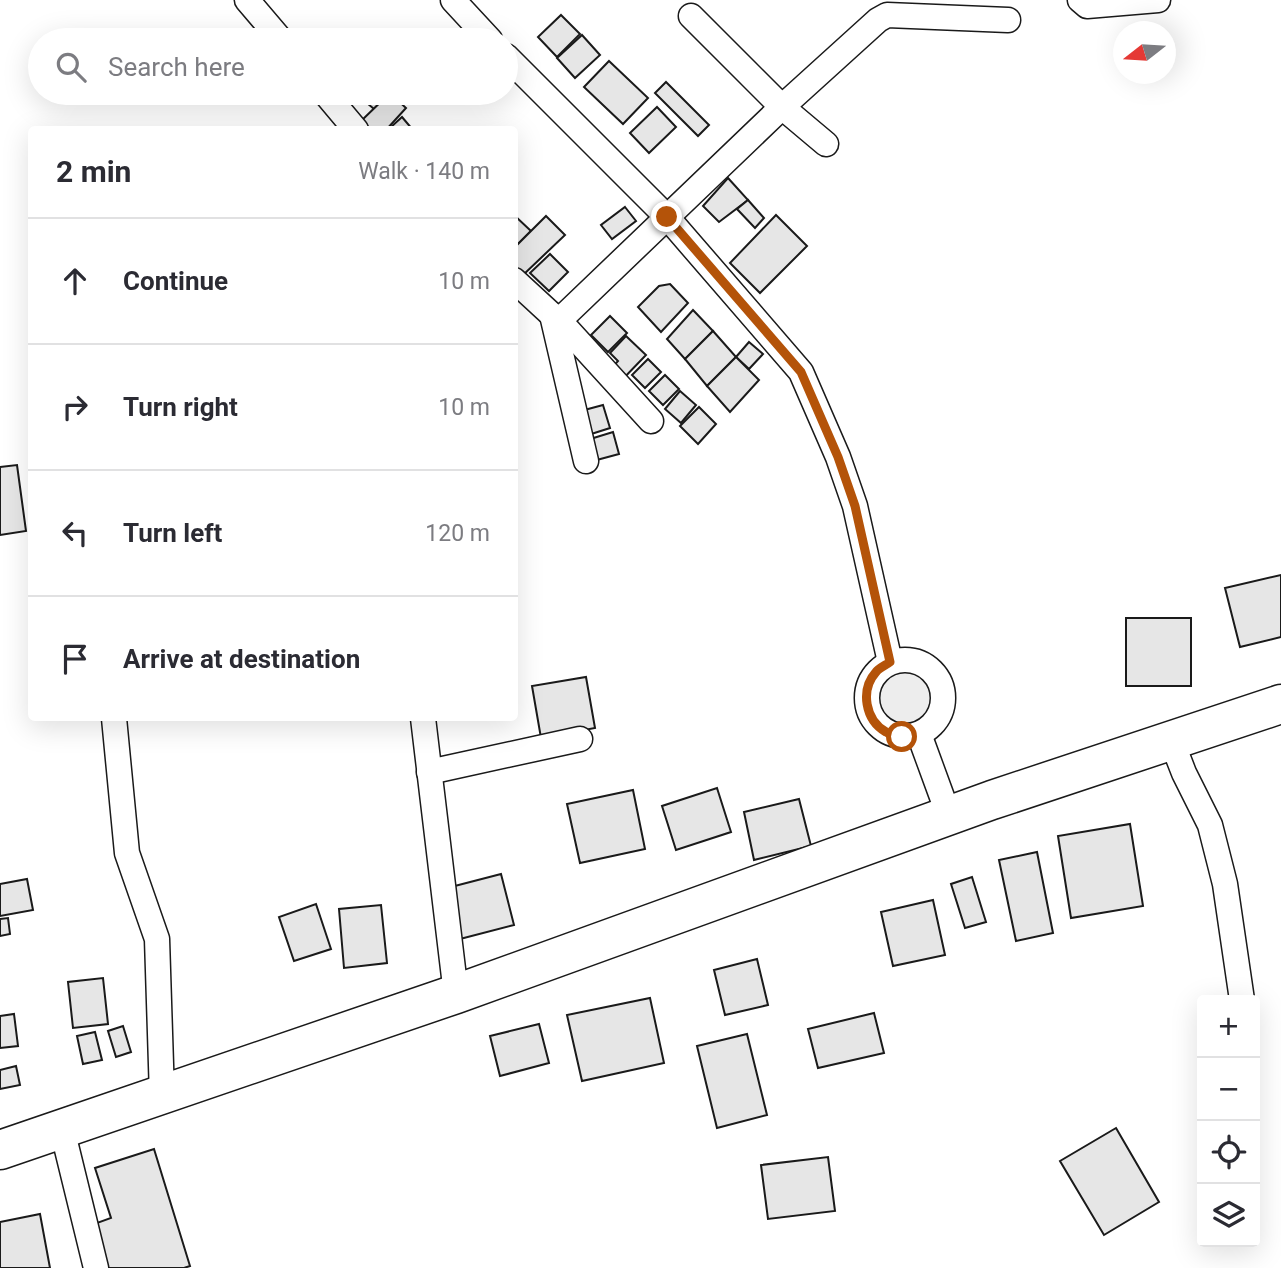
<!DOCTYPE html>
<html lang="en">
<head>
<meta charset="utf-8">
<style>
	:root { --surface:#fff; --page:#f2f2f3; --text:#2b2b33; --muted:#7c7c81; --line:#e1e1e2 }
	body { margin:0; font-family:Roboto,sans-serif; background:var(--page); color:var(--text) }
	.controls { position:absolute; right:21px; bottom:21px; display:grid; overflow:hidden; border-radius:7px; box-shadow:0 7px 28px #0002 }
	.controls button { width:63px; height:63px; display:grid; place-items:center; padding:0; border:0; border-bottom:2px solid var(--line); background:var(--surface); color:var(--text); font:35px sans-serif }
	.compass { position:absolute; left:1113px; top:21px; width:63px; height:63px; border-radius:50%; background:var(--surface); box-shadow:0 7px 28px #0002; rotate:253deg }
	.stop { position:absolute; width:21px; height:21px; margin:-16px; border:5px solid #b45309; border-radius:50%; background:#fff }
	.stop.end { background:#b45309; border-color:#fff; box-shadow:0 2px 7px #0008 }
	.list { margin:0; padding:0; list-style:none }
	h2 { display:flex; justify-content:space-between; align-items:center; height:91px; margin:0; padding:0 28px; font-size:30px }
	h2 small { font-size:23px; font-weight:400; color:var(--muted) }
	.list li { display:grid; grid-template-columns:46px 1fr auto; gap:21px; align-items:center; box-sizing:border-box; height:126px; padding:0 28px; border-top:2px solid var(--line) }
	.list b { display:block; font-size:26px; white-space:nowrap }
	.list em { font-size:23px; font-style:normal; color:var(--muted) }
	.icon { flex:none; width:38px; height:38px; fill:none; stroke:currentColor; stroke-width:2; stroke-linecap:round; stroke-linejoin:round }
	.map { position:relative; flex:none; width:1281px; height:1268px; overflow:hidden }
	.search { position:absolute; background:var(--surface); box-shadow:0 7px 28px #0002; left:28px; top:28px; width:490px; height:77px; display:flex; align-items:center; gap:18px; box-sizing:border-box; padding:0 24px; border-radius:38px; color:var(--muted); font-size:26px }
	.panel { position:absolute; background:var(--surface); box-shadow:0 7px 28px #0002; left:28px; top:126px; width:490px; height:595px; border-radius:7px }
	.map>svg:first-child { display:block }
</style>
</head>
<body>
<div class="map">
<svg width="1281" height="1268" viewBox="0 0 1281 1268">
	<rect width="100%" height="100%" fill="#fff"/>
	<circle fill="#ededed" stroke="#6a6a6a" stroke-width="2" cx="905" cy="695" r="31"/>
	<g fill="#e6e6e6" stroke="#1a1a1a" stroke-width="2">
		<polygon points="561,15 580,34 557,57 538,37"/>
		<polygon points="582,35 600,55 575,78 557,58"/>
		<polygon points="609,61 648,98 623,124 584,87"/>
		<polygon points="666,82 709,125 698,136 655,93"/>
		<polygon points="355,93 381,93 386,97 374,109"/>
		<polygon points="390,93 406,108 386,130 368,130 360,122"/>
		<polygon points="657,107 676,127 649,153 630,133"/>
		<polygon points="402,117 413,130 394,130 391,127"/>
		<polygon points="728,178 748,200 719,222 703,206"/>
		<polygon points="748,200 764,218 755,228 737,209"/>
		<polygon points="625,207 636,221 612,239 601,225"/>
		<polygon points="514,215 531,231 514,248"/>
		<polygon points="776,215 807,246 760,293 730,263"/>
		<polygon points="546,216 565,235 522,276 514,267 514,248"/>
		<polygon points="550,254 568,272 549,291 530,273"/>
		<polygon points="670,284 688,303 661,332 638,307 659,286"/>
		<polygon points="693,310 713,331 685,359 667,339"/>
		<polygon points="610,316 627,333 608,352 591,335"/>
		<polygon points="713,331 736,357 707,386 685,359"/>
		<polygon points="626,336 646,355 619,383 608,372 618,361 610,353"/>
		<polygon points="749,342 763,354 749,369 736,357"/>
		<polygon points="736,357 759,380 730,412 707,386"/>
		<polygon points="648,359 661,372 645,388 632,375"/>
		<polygon points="665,375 679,389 663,405 649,391"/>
		<polygon points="680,391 696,405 681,423 665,409"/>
		<polygon points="603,405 610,428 585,436 577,412"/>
		<polygon points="699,407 716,424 698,444 680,426"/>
		<polygon points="613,432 619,454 593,461 587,440"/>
		<polygon points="17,465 26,531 0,535 0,467"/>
		<polygon points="1281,575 1281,637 1240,647 1225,588"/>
		<rect x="1126" y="618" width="65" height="68"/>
		<polygon points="586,677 595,728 541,738 532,686"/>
		<polygon points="717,788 731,832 676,850 662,806"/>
		<polygon points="633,790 645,849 580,863 567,804"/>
		<polygon points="799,799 811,846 754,860 744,812"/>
		<polygon points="1130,824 1143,906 1071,918 1058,836"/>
		<polygon points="1037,852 1053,933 1016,941 999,860"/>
		<polygon points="501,874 514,925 460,939 447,888"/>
		<polygon points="972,877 986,922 965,928 951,884"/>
		<polygon points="27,879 33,910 0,916 0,884"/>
		<polygon points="933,900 945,955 893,966 881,912"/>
		<polygon points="316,904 331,949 294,961 279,917"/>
		<polygon points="381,905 387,963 344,968 339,909"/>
		<polygon points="8,918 10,934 0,936 0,919"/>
		<polygon points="757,959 768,1005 725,1015 714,970"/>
		<polygon points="103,978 108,1024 73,1028 68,982"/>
		<polygon points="650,998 664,1063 582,1081 567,1015"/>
		<polygon points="874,1013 884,1053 818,1068 808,1029"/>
		<polygon points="14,1014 18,1046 0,1048 0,1016"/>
		<polygon points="539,1024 549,1063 500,1076 490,1036"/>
		<polygon points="123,1026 131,1052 116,1057 108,1031"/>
		<polygon points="95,1032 102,1060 83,1064 77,1036"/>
		<polygon points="747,1034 767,1115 717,1128 697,1046"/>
		<polygon points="16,1066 20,1085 0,1089 0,1070"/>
		<polygon points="1116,1128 1159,1202 1104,1235 1060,1161"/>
		<polygon points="154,1149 190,1266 184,1268 108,1268 94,1224 111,1218 95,1168"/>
		<polygon points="828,1157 835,1211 768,1219 761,1165"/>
		<polygon points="40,1214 50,1268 0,1268 0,1222"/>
	</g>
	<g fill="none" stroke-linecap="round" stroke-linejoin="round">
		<defs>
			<g id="minor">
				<polyline points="247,0 281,40"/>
				<polyline points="453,0 490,40"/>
				<polyline points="1080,0 1087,6 1158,0"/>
				<polyline points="691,16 782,107 826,144"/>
				<polyline points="506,56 667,217 801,372 838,457 855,506 890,662"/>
				<polyline points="325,93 356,130"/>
				<polyline points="514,280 552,315 558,319 564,316 782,107 878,20 887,15 1008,20"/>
				<polyline points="552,315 586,461"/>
				<polyline points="558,319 651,421"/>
				<circle cx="905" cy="698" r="38"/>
				<polyline points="114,718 127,853 157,939 162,1096"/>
				<polyline points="423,718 456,994"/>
				<polyline points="919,734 949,816"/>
				<polyline points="1172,742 1184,773 1210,825 1225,884 1242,1000"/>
				<polyline points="429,772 580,739"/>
				<polyline points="62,1129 96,1268"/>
			</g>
			<polyline id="trunk" points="0,1150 456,994 992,800 1281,704"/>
		</defs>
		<use href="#minor" stroke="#1a1a1a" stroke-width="27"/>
		<use href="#trunk" stroke="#1a1a1a" stroke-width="41"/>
		<use href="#minor" stroke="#fff" stroke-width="24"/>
		<use href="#trunk" stroke="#fff" stroke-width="38"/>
	</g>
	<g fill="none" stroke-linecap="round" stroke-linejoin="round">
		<path stroke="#b45309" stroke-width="9" d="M 667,217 L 801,372 L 838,457 L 855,506 L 890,662 C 886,665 879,668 876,672 C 860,690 865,720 886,732 C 890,735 897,736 902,737"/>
	</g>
</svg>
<div class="controls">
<button>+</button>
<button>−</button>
<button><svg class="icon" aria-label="locate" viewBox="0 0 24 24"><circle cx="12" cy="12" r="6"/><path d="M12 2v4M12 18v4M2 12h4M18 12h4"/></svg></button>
<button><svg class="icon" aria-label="layers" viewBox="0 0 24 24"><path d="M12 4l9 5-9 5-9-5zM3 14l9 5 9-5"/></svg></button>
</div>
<svg class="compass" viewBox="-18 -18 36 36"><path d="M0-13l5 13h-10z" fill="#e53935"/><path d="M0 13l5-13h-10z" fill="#7c7c81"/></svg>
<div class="stop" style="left:902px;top:737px"></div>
<div class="stop end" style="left:667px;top:217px"></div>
<div class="search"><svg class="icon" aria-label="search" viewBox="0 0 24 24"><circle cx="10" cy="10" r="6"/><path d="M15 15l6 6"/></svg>Search here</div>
<section class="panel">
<h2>2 min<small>Walk · 140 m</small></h2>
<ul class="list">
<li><svg class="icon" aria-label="ahead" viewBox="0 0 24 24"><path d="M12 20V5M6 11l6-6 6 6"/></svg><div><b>Continue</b></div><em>10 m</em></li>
<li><svg class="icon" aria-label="right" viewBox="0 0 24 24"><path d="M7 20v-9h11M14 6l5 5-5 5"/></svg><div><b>Turn right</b></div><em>10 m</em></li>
<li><svg class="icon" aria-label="left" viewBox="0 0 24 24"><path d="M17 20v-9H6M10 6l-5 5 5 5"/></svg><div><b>Turn left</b></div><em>120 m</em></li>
<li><svg class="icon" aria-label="arrive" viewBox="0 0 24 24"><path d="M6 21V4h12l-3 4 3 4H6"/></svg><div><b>Arrive at destination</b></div></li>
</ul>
</section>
</div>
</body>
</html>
